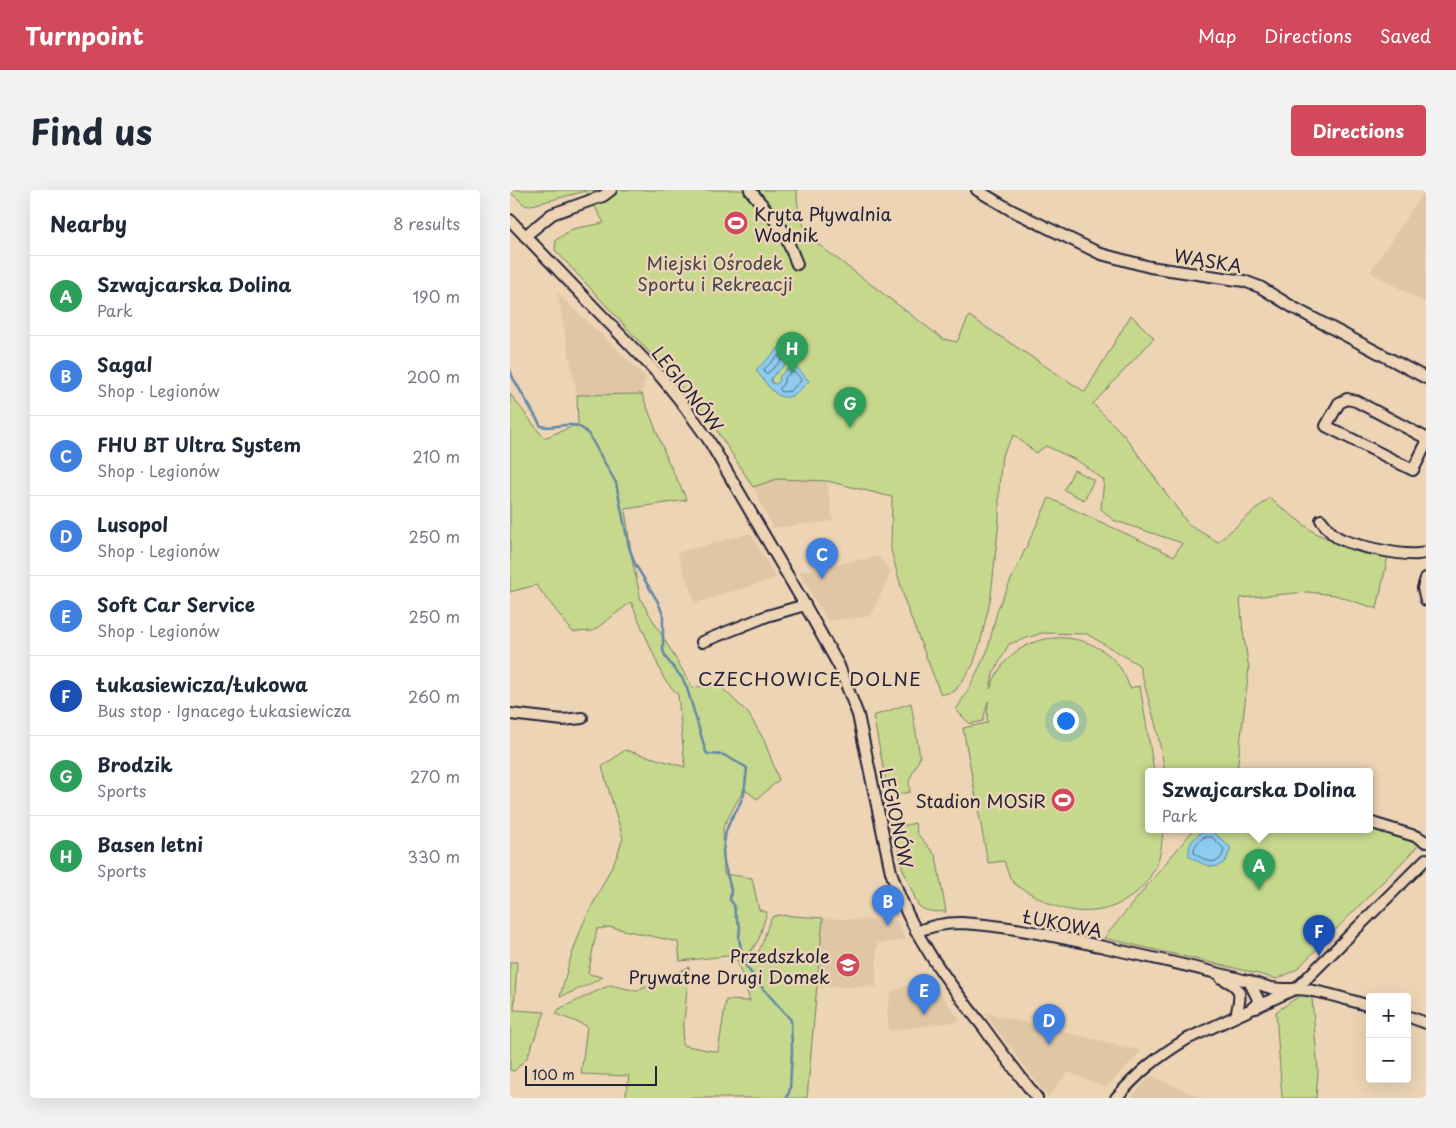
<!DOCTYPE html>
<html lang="en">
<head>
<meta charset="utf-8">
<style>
	:root { --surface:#fff; --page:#f2f2f3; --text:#1f2937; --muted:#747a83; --line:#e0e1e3; --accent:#d1495b }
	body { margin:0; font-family:"Playpen Sans",sans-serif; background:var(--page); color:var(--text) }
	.controls { position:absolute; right:15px; bottom:15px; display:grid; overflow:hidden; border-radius:5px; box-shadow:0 5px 20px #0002 }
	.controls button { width:45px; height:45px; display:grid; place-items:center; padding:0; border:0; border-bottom:1px solid var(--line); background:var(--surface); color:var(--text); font:25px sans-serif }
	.scale { position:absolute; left:15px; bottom:12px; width:132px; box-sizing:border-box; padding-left:5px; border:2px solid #22223b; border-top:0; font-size:14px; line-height:18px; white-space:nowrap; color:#22223b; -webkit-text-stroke:4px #edd4b5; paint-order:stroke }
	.you { position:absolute; left:555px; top:530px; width:18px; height:18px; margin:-12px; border:4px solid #fff; border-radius:50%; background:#1a73e8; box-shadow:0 0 0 8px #1a73e833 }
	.badge { display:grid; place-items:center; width:32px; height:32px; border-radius:50%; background:var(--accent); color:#fff; font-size:16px; font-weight:700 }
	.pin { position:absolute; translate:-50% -41px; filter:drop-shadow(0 1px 2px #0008) }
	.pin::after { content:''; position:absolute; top:26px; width:18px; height:15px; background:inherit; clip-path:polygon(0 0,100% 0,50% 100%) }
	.popup { position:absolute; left:635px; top:578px; width:228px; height:65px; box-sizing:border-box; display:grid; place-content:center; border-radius:5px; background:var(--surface); filter:drop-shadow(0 1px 4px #0005); font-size:16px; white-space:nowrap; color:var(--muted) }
	.popup b { font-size:19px; color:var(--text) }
	.popup::after { content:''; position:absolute; left:50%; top:100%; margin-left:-10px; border:10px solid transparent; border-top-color:var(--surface) }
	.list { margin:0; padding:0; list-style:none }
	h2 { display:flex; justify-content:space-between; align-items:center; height:65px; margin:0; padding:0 20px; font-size:21px }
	h2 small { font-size:16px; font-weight:400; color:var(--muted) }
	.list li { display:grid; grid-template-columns:32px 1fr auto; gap:15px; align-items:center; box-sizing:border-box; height:80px; padding:0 20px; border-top:1px solid var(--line) }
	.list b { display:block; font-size:19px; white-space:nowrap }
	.list p { margin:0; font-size:16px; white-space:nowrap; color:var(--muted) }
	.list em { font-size:16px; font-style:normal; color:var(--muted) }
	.map { position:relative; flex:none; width:916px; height:908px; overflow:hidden; border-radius:5px }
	header { display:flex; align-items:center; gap:30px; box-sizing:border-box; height:70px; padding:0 25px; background:var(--accent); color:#fff }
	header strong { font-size:24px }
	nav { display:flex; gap:28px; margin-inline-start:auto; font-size:18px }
	.intro { display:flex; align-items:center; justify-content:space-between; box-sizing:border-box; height:120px; padding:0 30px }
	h1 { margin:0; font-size:35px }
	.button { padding:12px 22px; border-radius:5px; background:var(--accent); color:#fff; font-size:18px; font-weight:700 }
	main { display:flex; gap:30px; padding:0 30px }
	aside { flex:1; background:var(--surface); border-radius:5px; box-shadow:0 5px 20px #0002 }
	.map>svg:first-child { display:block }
</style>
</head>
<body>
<header>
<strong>Turnpoint</strong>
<nav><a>Map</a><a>Directions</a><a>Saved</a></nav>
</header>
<div class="intro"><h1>Find us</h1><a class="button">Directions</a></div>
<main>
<aside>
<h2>Nearby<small>8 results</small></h2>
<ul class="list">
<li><span class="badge" style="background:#2e9e5b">A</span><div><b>Szwajcarska Dolina</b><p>Park</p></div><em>190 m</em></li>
<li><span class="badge" style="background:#3f7fe0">B</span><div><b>Sagal</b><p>Shop · Legionów</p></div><em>200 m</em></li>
<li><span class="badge" style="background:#3f7fe0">C</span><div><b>FHU BT Ultra System</b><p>Shop · Legionów</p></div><em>210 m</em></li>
<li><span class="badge" style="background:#3f7fe0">D</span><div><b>Lusopol</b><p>Shop · Legionów</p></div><em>250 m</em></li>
<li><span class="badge" style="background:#3f7fe0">E</span><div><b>Soft Car Service</b><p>Shop · Legionów</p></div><em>250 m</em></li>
<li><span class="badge" style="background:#1a4fb4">F</span><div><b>Łukasiewicza/Łukowa</b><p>Bus stop · Ignacego Łukasiewicza</p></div><em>260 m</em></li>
<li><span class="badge" style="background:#2e9e5b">G</span><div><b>Brodzik</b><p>Sports</p></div><em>270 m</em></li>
<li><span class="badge" style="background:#2e9e5b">H</span><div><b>Basen letni</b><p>Sports</p></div><em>330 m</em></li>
</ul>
</aside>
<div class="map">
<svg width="916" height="908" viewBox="0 0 916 908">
	<rect width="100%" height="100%" fill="#edd4b5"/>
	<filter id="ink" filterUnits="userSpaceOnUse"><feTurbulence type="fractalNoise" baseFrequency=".02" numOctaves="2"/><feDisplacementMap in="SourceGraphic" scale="10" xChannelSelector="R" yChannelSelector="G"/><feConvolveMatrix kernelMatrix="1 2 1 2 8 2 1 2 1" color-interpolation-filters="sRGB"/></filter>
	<g filter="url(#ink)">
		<g fill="#dfc7a5">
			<polygon points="915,0 916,0 916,113 860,82"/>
			<polygon points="47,103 136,187 132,204 67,205"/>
			<polygon points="267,289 317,291 323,331 263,338 243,297"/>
			<polygon points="240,343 266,388 185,413 167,363"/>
			<polygon points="368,366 381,382 361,426 317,431 289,382"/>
			<polygon points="313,728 387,731 396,750 367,754 366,797 307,797"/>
			<polygon points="423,793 451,831 379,841 377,821 381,803 394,796"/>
			<polygon points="473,822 632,861 596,897 558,882 538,907"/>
			<polygon points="641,886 691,908 620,908"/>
		</g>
		<g fill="#c5d88c" stroke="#747d64">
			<path d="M 0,0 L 287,0 C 287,21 290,30 301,49 L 433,149 L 447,152 L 459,126 L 575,202 L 621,125 L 644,148 L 583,214 L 614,245 L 679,335 L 708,352 L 759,308 L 805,343 L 853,364 L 878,366 L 867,419 L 825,405 L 798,402 L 730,408 L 733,442 L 739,478 L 727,581 L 655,581 L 647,540 L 629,475 L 577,444 L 532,443 L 499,454 L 483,484 L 480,499 C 483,493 485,485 490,479 C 515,441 570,438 602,468 C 611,477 616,487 620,498 L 630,496 L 644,581 L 639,581 L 639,639 L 653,639 C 652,653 651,667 644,680 C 621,723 569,733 529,708 C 522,704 507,697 503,692 C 498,686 497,678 494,671 L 478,673 L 453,538 L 477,533 L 478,511 L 473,531 L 460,534 L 446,520 L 459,498 L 477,462 L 488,418 L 539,308 L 664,366 L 672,353 L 603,330 L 591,319 L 594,290 L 568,271 L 536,256 L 526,263 L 504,245 L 492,265 L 489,296 L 489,331 L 481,406 L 471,450 L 463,475 L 445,501 L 431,505 L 396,415 L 381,360 L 382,307 L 317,291 L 267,289 L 243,297 L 197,225 L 45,60 L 46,50 L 62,39 L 94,33 L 76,1 L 26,14 L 16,16 L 0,2 Z"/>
			<polygon points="0,204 34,248 68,234 67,205 132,204 158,271 177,310 115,319 122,369 131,410 183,498 207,493 238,523 254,550 269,590 247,609 234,599 213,637 214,684 242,688 249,720 257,722 249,749 241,761 226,765 170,771 168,752 100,737 87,739 78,784 93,787 78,795 50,807 59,773 72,736 107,666 113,648 92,577 115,560 175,577 168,505 154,489 121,412 83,441 63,442 26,395 0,402"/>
			<polygon points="564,280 584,290 574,310 554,300"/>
			<polygon points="401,513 410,567 399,591 400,602 379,606 363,526"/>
			<path d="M 405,633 L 407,643 L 426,666 L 436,722 C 426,721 415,723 408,715 L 392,677 L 384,638 Z"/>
			<polygon points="859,638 911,653 786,780 767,789 737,781 594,748 684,639"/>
			<path d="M 269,725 L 313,728 L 297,908 L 115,908 L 119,886 L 71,884 L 77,836 L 46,824 L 49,819 L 100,795 L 127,801 L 179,777 L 172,855 L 208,862 L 216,810 L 240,811 L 227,770 L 237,770 L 245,767 C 254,755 255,740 262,727 Z"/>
			<polygon points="0,772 7,772 4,820 35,822 17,868 4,881 0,880"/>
			<polygon points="792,804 802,808 808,882 806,908 772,908 766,822"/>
		</g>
		<g fill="#8dccee" stroke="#6288a6">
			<path d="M 269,158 L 280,170 L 262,187 L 261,190 L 262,193 L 266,194 L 269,192 L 270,189 L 269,187 L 283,173 L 299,191 C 294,196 288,203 281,206 C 267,213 254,190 246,180 Z"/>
			<path d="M 693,641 L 703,642 L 721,658 C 719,662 718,667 716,670 C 706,684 689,672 679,666 C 678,652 683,649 693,641 Z"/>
		</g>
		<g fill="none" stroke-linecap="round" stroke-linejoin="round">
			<g stroke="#4d6683" stroke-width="1">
				<polygon points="270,166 272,169 271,171 258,183 255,183 254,179 267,167"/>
				<path d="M 282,182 C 286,182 291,188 291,191 L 280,201 L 272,202 L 270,200 L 270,198 L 273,194 L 275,188 Z"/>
				<path d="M 694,647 L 702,647 L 714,659 C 711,679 695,671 684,663 C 683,655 689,651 694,647 Z"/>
			</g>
			<path stroke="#6288a6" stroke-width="2.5" d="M 0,180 L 3,188 L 31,236 C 48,240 65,226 79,245 L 106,293 L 119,357 L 125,374 L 148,412 L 153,425 L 153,460 L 156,468 L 172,488 L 177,498 L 196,562 L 198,564 L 214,565 L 234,576 L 237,578 L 234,604 L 228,618 L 221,629 L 216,641 L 213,661 L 214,672 L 221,700 L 220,710 L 224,715 L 225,725 L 230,736 L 229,749 L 234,773 L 249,794 L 281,830 L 282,861 L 280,899 L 277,908"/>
			<defs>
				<g id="minor">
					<polyline points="240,0 273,40 287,74"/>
					<polyline points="467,0 501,20 591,64 640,77 734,91 750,97 784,118 916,188"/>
					<path d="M 0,30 L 152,188 L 169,209 L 198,249 L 295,415 L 329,476 L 348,525 L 381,682 C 401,745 434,787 474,838 C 491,862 509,885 527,908"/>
					<polyline points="15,46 42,24 93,6 101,0"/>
					<polyline points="916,248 846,211 837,209 829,213 816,236 903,280 916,254"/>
					<path d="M 811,330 C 815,335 819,341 824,345 C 836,355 893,366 908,364 C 910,364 914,363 916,362"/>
					<polyline points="916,388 913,398 916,410"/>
					<polyline points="192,452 257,426 295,415"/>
					<polyline points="0,524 53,530 72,528"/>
					<polyline points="859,632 908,647 916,652"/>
					<path d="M 406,742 C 420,736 436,733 451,733 C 497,735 548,747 594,757 C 650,770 706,781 761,798 C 775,800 789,798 803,801 C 822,804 841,811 860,816"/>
					<path d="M 711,788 C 734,798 731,804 726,826"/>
					<polyline points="739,791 748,809 746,818 743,817"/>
					<polyline points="897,826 916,833"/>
					<path d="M 606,908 C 629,882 647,867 677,849 L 787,798 L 916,669"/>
				</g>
			</defs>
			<use href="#minor" stroke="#22223b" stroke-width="14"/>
			<use href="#minor" stroke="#edd4b5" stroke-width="10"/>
		</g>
	</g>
	<defs>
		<symbol id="stadium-disc" viewBox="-11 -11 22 22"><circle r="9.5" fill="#d1495b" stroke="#edd4b5"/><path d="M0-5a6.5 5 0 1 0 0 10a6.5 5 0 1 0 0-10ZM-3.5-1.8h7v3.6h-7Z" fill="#fff"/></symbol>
		<symbol id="school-disc" viewBox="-11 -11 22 22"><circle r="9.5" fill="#d1495b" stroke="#edd4b5"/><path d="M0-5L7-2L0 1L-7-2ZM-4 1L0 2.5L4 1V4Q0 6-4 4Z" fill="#fff"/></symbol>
	</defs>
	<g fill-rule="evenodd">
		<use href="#stadium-disc" x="212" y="19" width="28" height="28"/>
		<use href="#stadium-disc" x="539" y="596" width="28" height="28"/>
		<use href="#school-disc" x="324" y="761" width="28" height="28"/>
	</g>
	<g text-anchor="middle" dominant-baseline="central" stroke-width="5" stroke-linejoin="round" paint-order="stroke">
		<g font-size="18" fill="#22223b" stroke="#edd4b5" text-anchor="end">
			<text x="244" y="23" text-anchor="start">Kryta Pływalnia<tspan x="244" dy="21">Wodnik</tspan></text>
			<text x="536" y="610">Stadion MOSiR</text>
			<text x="320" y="765">Przedszkole<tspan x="320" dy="21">Prywatne Drugi Domek</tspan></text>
		</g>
		<g font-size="18" fill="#22223b" stroke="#edd4b5">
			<text transform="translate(698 70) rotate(9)">WĄSKA</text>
			<text transform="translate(178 199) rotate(52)">LEGIONÓW</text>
			<text transform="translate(387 628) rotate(78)">LEGIONÓW</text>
			<text transform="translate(553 733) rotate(11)">ŁUKOWA</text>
		</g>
		<g font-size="18" fill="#43464b" stroke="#edd4b5">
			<text x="205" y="72">Miejski Ośrodek<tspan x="205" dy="21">Sportu i Rekreacji</tspan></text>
		</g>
		<g font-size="19" letter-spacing="1" fill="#22223b" stroke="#edd4b5">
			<text x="300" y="488">CZECHOWICE DOLNE</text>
		</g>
	</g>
</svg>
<div class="controls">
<button>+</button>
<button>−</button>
</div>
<div class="scale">100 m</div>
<div class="you"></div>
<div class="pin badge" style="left:749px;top:700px;background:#2e9e5b">A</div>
<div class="popup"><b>Szwajcarska Dolina</b>Park</div>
<div class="pin badge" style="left:378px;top:736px;background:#3f7fe0">B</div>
<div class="pin badge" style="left:312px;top:389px;background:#3f7fe0">C</div>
<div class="pin badge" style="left:539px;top:855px;background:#3f7fe0">D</div>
<div class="pin badge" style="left:414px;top:825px;background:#3f7fe0">E</div>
<div class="pin badge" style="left:809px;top:766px;background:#1a4fb4">F</div>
<div class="pin badge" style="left:340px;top:238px;background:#2e9e5b">G</div>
<div class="pin badge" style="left:282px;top:183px;background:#2e9e5b">H</div>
</div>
</main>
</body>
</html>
